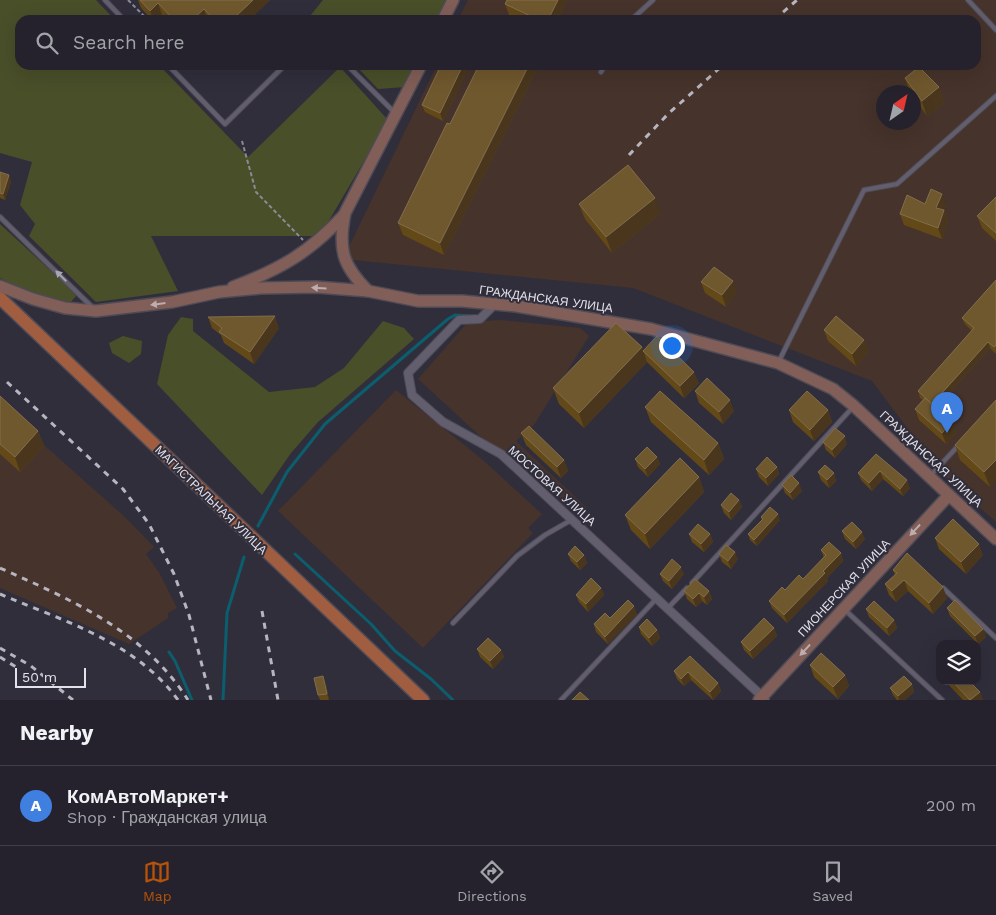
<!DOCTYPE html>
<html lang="en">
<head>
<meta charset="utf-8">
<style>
	:root { --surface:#25222d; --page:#2d2a35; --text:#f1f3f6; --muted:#a3a4aa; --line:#423f49; --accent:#b45309 }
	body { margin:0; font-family:"Work Sans",sans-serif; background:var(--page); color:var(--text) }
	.controls { position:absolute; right:15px; bottom:15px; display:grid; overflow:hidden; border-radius:10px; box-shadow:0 5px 20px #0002 }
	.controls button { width:45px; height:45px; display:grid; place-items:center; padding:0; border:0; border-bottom:1px solid var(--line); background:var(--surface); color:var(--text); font:25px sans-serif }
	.compass { position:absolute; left:876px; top:85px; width:45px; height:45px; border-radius:50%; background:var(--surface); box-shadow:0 5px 20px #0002; rotate:34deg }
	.scale { position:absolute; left:15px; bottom:12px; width:71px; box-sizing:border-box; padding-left:5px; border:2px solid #e3e1ea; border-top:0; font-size:14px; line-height:18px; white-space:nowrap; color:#e3e1ea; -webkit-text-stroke:4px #312e3c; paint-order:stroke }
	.you { position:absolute; left:671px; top:345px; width:18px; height:18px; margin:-12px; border:4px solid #fff; border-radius:50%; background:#1a73e8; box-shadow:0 0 0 8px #1a73e833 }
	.badge { display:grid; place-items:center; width:32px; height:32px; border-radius:50%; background:var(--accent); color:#fff; font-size:16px; font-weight:700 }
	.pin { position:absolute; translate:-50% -41px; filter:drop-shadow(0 1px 2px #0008) }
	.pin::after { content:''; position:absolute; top:26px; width:18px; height:15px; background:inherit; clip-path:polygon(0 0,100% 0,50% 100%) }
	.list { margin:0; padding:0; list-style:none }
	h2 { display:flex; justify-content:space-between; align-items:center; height:65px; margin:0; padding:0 20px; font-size:21px }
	h2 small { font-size:16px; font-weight:400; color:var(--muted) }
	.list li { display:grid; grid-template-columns:32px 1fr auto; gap:15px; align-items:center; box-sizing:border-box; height:80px; padding:0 20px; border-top:1px solid var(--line) }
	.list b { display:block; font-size:19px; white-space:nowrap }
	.list p { margin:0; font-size:16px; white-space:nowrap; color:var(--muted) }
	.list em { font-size:16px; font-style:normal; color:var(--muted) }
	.icon { flex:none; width:28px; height:28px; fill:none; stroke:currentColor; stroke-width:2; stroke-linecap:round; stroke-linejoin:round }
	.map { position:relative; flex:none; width:996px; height:700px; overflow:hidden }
	.search { position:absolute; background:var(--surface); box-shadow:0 5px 20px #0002; left:15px; right:15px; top:15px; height:55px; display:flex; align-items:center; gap:12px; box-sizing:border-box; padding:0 18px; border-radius:15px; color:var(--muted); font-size:19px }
	.sheet { height:145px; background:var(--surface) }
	nav { display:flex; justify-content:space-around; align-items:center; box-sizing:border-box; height:70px; border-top:1px solid var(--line); background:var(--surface); font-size:14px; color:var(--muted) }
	nav a { display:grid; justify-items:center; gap:2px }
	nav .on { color:var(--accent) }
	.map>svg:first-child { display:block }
</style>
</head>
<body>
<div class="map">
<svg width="996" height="700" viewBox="0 0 996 700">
	<rect width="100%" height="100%" fill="#312e3c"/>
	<g fill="#46332b" fill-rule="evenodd">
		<path d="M 468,0 L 996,0 L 996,522 L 940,472 L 872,381 L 633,288 L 343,259 L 437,65 L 976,65 L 976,20 L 458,20 ZM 884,92 L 914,92 L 914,122 L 884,122 Z"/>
		<polygon points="501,320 580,328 589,336 534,425 516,441 587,508 579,515 514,455 491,446 418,379 468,322"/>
		<polygon points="396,390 483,460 542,514 528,528 533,533 423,648 278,511"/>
		<polygon points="0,406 125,517 154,547 146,554 160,574 177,608 168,613 168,618 129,644 0,588"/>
	</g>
	<g fill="#494f29">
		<polygon points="0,0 96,0 115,20 20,20 20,65 159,65 248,157 340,67 388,120 320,236 151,236 178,291 96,302 29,236 35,224 20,205 32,162 0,153"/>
		<polygon points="323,0 447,0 437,20 313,20 310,16"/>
		<polygon points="355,65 416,65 405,87 378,89"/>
		<polygon points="0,224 77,295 68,305 30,294 0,278"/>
		<polygon points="181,317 193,319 193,331 269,392 315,387 344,368 383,321 404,328 414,339 318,422 291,453 262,495 157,384 168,335"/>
		<polygon points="123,336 142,341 141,354 129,363 112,353 109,343"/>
	</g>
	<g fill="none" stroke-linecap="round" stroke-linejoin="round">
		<g stroke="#0a5e6d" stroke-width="3">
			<polyline points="258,526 287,472 325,424 448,319 455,315 471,316"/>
			<polyline points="295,554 371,624 395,651 431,679 453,700"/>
			<polyline points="169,652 175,661 192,700"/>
			<polyline points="223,700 227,613 244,557"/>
		</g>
		<defs>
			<g id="lane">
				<polyline points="105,0 124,20"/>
				<polyline points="968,0 996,30"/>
				<polyline points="631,20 653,0"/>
				<polyline points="168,65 225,124 285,65"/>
				<polyline points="347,65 395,113"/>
				<polyline points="601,72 605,65"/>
				<polyline points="0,217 92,307"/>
				<polyline points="779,361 864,190 897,184 996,96"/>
				<polyline points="931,475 959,445"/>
				<polyline points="692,583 853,407"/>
				<polyline points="943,588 996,638"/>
				<polyline points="668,608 687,588"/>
				<polyline points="845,610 942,700"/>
				<polyline points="453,623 517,556 545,535 573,519"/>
				<polyline points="561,700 657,598"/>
			</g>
			<polyline id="street" points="494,305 480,319 459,320 408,373 412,395 443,422 501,454 765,699"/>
			<g id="secondary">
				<polyline points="443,20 453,0"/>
				<polyline points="0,286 33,299 65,308 96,311 172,302 219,292 261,288 316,287 368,291 418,301 462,301 516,306 651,329 778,363 833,389 854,406 996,539"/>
				<path d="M 233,287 C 281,269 310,252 344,215"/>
				<path d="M 368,291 C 342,265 338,249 345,213 L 421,65"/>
				<polyline points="759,700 949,495"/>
			</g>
			<polyline id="primary" points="0,298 423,700"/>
		</defs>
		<use href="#lane" stroke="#4e4b56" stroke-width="6"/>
		<use href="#street" stroke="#4e4b56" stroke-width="10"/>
		<use href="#secondary" stroke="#4e4b56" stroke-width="14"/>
		<use href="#primary" stroke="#4e4b56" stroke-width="15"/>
		<g stroke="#8c8a95" stroke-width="2" stroke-dasharray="4 2.5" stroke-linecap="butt">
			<polyline points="128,0 148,20"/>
			<polyline points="242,141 256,192 303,240"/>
		</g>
		<use href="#lane" stroke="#625e6e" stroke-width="4"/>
		<use href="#street" stroke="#625e6e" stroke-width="8"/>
		<use href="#secondary" stroke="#815e57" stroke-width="11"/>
		<use href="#primary" stroke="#a05d40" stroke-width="12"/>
		<g stroke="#b7b5bf" stroke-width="3" stroke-dasharray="6 6" stroke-linecap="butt">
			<polyline points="774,20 797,0"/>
			<polyline points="629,155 668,114 723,65"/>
			<polyline points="7,382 123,489 149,524 174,574 189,615 211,700"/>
			<path d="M 0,568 C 72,600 144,631 188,700"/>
			<path d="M 0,594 C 63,621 136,642 178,700"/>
			<polyline points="262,611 278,700"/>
			<polyline points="0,648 31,666 73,700"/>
			<polyline points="0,657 16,667"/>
		</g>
	</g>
	<g fill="#634818">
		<polygon points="138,0 270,0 249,20 167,20 162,15 157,20 152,20 141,8"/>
		<polygon points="567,0 558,20 519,20 509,15 505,4"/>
		<polygon points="479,65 539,65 444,255 403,235 398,223 450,124"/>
		<polygon points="468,68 443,121 425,112 422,105"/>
		<polygon points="905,78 939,87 944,103 927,116 914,98 914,92 910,92"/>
		<polygon points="0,172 11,181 5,200 0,198"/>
		<polygon points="996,197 996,241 982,228 977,216"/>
		<polygon points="579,204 661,213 612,253 585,219"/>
		<polygon points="946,206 944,210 948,222 942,239 904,225 900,214"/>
		<polygon points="996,280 996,354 990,348 936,408 952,422 956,433 946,444 919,420 915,409 923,400 920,398 918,391 972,331 965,324 962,318"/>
		<polygon points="701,282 737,292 726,307 705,293"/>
		<polygon points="208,317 279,328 254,364 224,343 221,335 212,328"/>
		<polygon points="824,330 864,340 868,352 856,366 828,341"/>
		<polygon points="642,347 643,351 699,383 684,398 647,362 584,428 559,404 553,388"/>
		<polygon points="695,391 734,411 723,424 699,403"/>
		<polygon points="0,396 38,431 44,446 20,472 0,454"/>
		<polygon points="996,400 990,487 960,460 955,445"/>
		<polygon points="645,407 718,443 724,459 709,475 651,422"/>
		<polygon points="789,410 828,410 832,422 814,441 793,422"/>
		<polygon points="521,433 564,460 568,471 561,478 526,445"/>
		<polygon points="823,442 847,444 835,458 826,450"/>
		<polygon points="876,454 910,488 903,496 883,479 872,491 861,480 858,473"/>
		<polygon points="657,457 660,464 648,477 638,467 635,459"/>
		<polygon points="777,467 779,474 768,486 759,477 756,469"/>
		<polygon points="818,472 834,473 836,481 829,488 821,480"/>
		<polygon points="699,477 704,492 650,549 631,530 625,515"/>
		<polygon points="782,485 802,491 793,500 785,493"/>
		<polygon points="739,500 742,507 731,520 724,513 721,505"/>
		<polygon points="761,517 780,520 757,546 750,540 748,534 762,520"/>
		<polygon points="842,531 865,539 856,549 845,539"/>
		<polygon points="689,534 710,534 713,542 704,552 692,542"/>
		<polygon points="935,538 983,555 966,574 939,549"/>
		<polygon points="821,550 841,553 843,561 827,578 828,581 787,623 772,608 769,601 803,579 824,558"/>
		<polygon points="568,554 584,555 587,563 580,570 571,561"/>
		<polygon points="719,554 738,559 731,569 722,562"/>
		<polygon points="893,570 947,598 933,614 908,591 896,602 889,595 885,584 895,575"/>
		<polygon points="660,574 684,574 672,589 663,581"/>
		<polygon points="601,588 604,595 588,612 579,602 576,595"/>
		<polygon points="684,591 709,591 712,599 707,605 702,601 696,607 687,599"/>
		<polygon points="947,608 983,629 986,637 978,644 950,616"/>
		<polygon points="866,609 894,620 897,628 889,636 869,617"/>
		<polygon points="637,614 608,644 596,632 594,624 610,618"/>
		<polygon points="639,627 657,630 660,638 652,646 641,634"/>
		<polygon points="774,628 777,636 753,659 744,650 741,642"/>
		<polygon points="477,649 501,650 504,657 493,669 480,657"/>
		<polygon points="690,656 718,683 721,691 713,700 691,680 684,686 677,679 674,671"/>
		<polygon points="810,665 845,675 849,686 838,699 814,677"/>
		<polygon points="945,681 969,681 980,692 983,700 963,700"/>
		<polygon points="326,684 329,700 320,700 318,695"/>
		<polygon points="912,684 914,692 905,700 897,700 893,695 890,688"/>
	</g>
	<g fill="#49361d">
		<polygon points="253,0 270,0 249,20 232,20"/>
		<polygon points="558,0 567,0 558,20 548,20"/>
		<polygon points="158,3 162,15 157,20 154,20 150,11"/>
		<polygon points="204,9 207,20 192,20"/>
		<polygon points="463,65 467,65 468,68 443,121 440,113"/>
		<polygon points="529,65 539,65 444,255 440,243"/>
		<polygon points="939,87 944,103 927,116 922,101"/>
		<polygon points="9,175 11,181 5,200 3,194"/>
		<polygon points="942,194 946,206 940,219 936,208"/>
		<polygon points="655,198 661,213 612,253 606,237"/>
		<polygon points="944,210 948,222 942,239 938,228"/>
		<polygon points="733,281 737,292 726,307 722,295"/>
		<polygon points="275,316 279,328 254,364 250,352"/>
		<polygon points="864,340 868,352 856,366 852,354"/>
		<polygon points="988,342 990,348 934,410 932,404"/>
		<polygon points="642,347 647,362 584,428 579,413"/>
		<polygon points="694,372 699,383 684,398 680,386"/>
		<polygon points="730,400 734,411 723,424 719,412"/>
		<polygon points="828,410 832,422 814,441 810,430"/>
		<polygon points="952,422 956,433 946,444 942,433"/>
		<polygon points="38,431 44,446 20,472 15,457"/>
		<polygon points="845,436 847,444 835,458 832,450"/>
		<polygon points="718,443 724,459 709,475 704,460"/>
		<polygon points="657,457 660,464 648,477 645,469"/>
		<polygon points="564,460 568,471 561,478 557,467"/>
		<polygon points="996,460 996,481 990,487 984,472"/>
		<polygon points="777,467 779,474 768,486 766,478"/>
		<polygon points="880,471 883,479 872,491 869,483"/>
		<polygon points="834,473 836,481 829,488 827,480"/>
		<polygon points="699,477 704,492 650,549 645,534"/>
		<polygon points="907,480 910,488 903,496 900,489"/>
		<polygon points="799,483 802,491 793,500 790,493"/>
		<polygon points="739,500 742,507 731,520 729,512"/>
		<polygon points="778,514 780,520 757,546 754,540"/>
		<polygon points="862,532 865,539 856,549 853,542"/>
		<polygon points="710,534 713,542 704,552 701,544"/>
		<polygon points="979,544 983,555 966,574 961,562"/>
		<polygon points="735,552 738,559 731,569 728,561"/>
		<polygon points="841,553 843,561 827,578 828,581 787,623 784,615"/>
		<polygon points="584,555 587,563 580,570 577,562"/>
		<polygon points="681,567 684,574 672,589 669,581"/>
		<polygon points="904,580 908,591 896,602 892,591"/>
		<polygon points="943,587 947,598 933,614 929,603"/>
		<polygon points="601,588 604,595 588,612 586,604"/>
		<polygon points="709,591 712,599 707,605 704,597"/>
		<polygon points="699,593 702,601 696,607 693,599"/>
		<polygon points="634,606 637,614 608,644 605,637"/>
		<polygon points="894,620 897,628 889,636 887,628"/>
		<polygon points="774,628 777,636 753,659 750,651"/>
		<polygon points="983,629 986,637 978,644 975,636"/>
		<polygon points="657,630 660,638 652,646 649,638"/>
		<polygon points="501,650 504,657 493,669 490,661"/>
		<polygon points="688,672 691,680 684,686 681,679"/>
		<polygon points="845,675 849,686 838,699 833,687"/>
		<polygon points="323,676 326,684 329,700 327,694"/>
		<polygon points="718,683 721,691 713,700 710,692"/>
		<polygon points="912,684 914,692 905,700 899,700 898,696"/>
		<polygon points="980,692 983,700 971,700"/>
	</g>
	<g fill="#70582e" stroke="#826e4c">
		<polygon points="140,0 253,0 232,20 214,20 204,9 192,20 181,20 180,19 179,20 174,20 158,3 150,11"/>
		<polygon points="507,0 558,0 548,20 539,20 505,4"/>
		<polygon points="441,65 463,65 440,113 422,105"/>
		<polygon points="479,65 529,65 440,243 398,223 447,123 450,124"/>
		<polygon points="919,67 939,87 922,101 905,78"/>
		<polygon points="628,165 655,198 606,237 579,204"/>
		<polygon points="0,172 9,175 3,194 0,193"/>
		<polygon points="931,189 942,194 936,208 944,210 938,228 900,214 907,195 925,204"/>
		<polygon points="996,197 996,233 977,216"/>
		<polygon points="714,267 733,281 722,295 701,282"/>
		<polygon points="996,280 996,345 994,347 988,342 932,404 918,391 974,328 962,318"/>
		<polygon points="275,316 250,352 219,332 222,328 208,317"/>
		<polygon points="836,316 864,340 852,354 824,330"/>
		<polygon points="616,323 642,347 579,413 553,388"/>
		<polygon points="657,336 694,372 680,386 643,351"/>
		<polygon points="707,378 730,400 719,412 695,391"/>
		<polygon points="660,391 718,443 704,460 645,407"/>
		<polygon points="807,391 828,410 810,430 789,410"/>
		<polygon points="0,396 38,431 15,457 0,444"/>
		<polygon points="925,398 952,422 942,433 915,409"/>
		<polygon points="996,400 996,460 984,472 955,445"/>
		<polygon points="529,426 564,460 557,467 521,433"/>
		<polygon points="835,428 845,436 832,450 823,442"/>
		<polygon points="647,447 657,457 645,469 635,459"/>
		<polygon points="876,454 907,480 900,489 880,471 869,483 858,473"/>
		<polygon points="767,457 777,467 766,478 756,469"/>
		<polygon points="680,458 699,477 645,534 625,515"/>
		<polygon points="825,465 834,473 827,480 818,472"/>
		<polygon points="791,475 799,483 790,493 782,485"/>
		<polygon points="731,493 739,500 729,512 721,505"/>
		<polygon points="770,507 778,514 754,540 748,534 763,519 761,517"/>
		<polygon points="953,519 979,544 961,562 935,538"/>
		<polygon points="852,522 862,532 853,542 842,531"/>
		<polygon points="698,524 710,534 701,544 689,534"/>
		<polygon points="829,542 841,553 823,571 825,573 784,615 769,601 782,587 785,590 799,575 803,579 826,555 821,550"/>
		<polygon points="726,545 735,552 728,561 719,554"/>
		<polygon points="575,546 584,555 577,562 568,554"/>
		<polygon points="907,553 943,587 929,603 904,580 892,591 885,584 897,573 893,570"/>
		<polygon points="672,559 681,567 669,581 660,574"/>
		<polygon points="591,578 601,588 586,604 576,595"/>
		<polygon points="695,579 709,591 704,597 699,593 693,599 684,591"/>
		<polygon points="628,600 634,606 605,637 594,624 605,613 610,618"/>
		<polygon points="955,600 983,629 975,636 947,608"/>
		<polygon points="874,601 894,620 887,628 866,609"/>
		<polygon points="764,618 774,628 750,651 741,642"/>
		<polygon points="647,619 657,630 649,638 639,627"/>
		<polygon points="488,638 501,650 490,661 477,649"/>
		<polygon points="821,653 845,675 833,687 810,665"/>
		<polygon points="690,656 718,683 710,692 688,672 681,679 674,671"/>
		<polygon points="323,676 327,694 318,695 314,678"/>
		<polygon points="904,676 912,684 898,696 890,688"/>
		<polygon points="952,681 969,681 980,692 970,700"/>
		<polygon points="580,692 589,700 572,700"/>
	</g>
	<defs><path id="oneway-solid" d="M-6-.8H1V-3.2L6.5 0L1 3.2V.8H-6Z" transform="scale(1.25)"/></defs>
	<use fill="#a9a6b2" href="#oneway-solid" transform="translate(61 276) rotate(-135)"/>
	<g fill="#bcadaf">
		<use href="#oneway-solid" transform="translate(319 288) rotate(-177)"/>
		<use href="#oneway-solid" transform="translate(158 304) rotate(173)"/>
		<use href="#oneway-solid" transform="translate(915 530) rotate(133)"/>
		<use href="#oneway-solid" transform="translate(805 650) rotate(133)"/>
	</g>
	<g text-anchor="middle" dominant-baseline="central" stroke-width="4" stroke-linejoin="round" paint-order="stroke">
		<g font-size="12" fill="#e3e1ea" stroke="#312e3c">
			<text transform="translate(546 299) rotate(8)">ГРАЖДАНСКАЯ УЛИЦА</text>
			<text transform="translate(931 459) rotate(43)">ГРАЖДАНСКАЯ УЛИЦА</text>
			<text transform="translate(552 486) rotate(42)">МОСТОВАЯ УЛИЦА</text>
			<text transform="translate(211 500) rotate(44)">МАГИСТРАЛЬНАЯ УЛИЦА</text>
			<text transform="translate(844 588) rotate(-47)">ПИОНЕРСКАЯ УЛИЦА</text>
		</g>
	</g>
</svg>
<div class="controls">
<button><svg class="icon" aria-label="layers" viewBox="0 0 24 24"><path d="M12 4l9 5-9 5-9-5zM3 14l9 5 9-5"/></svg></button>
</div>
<svg class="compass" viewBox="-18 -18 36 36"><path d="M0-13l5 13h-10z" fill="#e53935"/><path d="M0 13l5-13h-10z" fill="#a3a4aa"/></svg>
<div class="scale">50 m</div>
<div class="you"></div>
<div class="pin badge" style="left:947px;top:433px;background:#3f7fe0">A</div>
<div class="search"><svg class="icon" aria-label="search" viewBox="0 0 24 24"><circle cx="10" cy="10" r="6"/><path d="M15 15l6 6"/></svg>Search here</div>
</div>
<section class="sheet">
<h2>Nearby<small></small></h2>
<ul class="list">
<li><span class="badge" style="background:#3f7fe0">A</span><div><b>КомАвтоМаркет+</b><p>Shop · Гражданская улица</p></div><em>200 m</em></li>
</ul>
</section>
<nav>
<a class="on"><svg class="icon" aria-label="map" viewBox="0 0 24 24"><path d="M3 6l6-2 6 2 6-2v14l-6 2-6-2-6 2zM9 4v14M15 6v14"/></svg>Map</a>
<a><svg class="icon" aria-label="directions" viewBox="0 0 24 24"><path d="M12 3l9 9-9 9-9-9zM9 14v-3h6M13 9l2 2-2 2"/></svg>Directions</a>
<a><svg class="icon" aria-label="saved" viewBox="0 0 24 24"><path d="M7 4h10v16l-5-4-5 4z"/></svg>Saved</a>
</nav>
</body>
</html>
